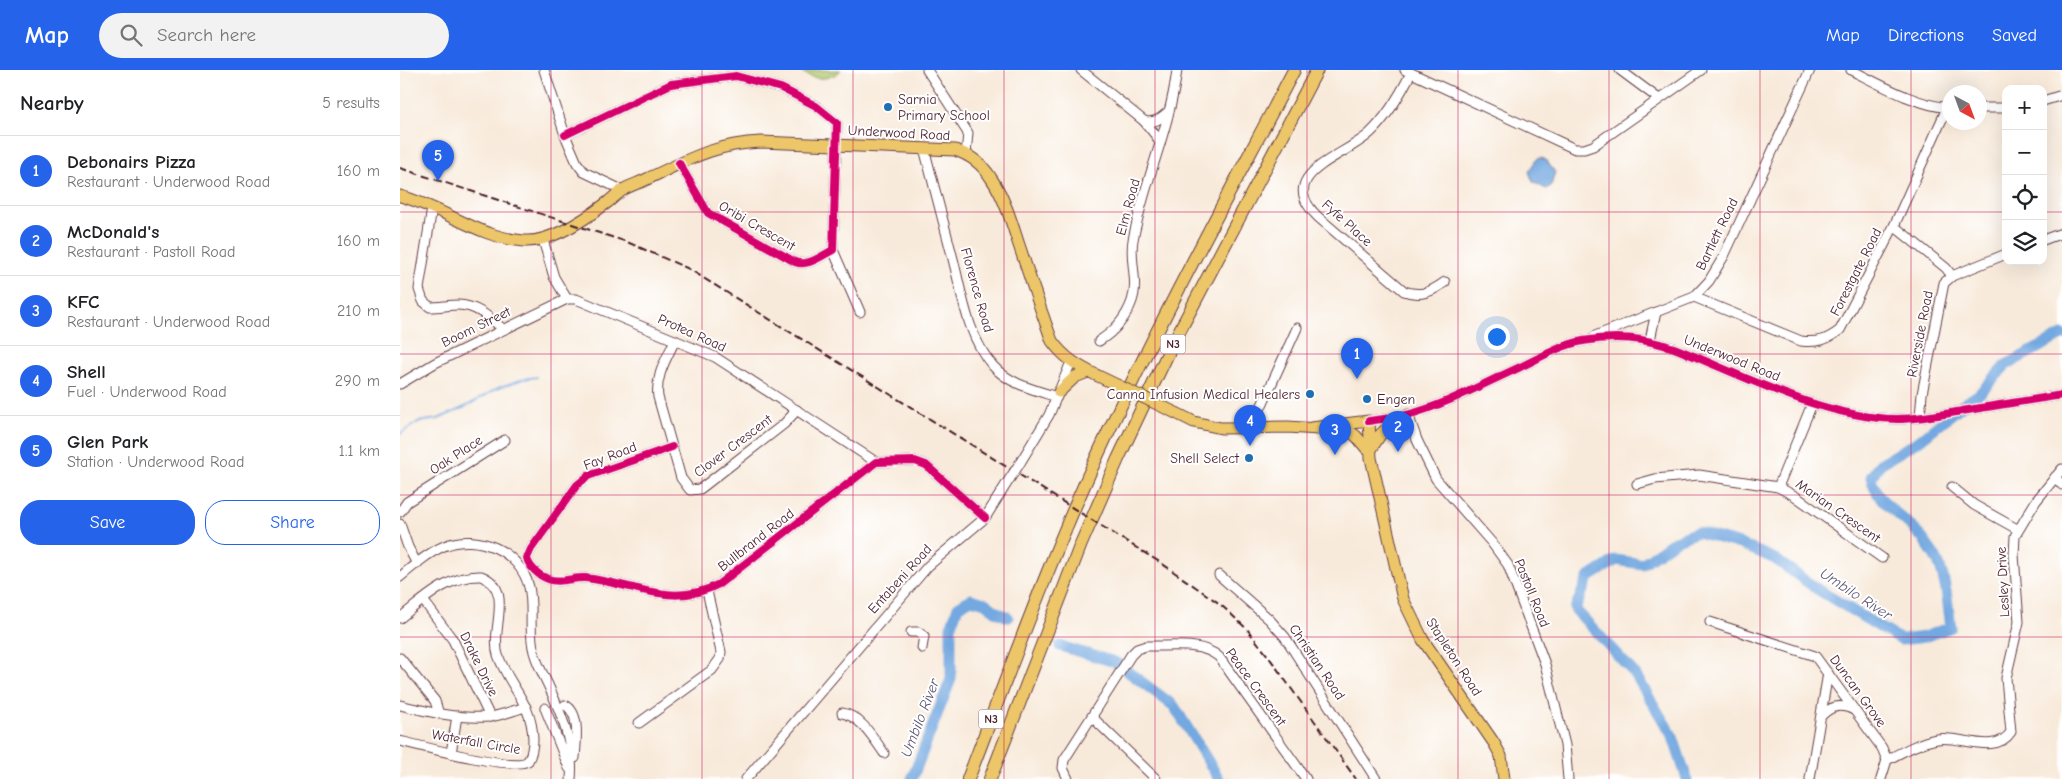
<!DOCTYPE html>
<html lang="en">
<head>
<meta charset="utf-8">
<style>
	:root { --surface:#fff; --page:#f2f2f2; --text:#202124; --muted:#757577; --line:#e0e0e0; --accent:#2563eb }
	body { margin:0; font-family:"Comic Neue",sans-serif; background:var(--page); color:var(--text) }
	.controls { position:absolute; right:15px; top:15px; display:grid; overflow:hidden; border-radius:10px; box-shadow:0 5px 20px #0002 }
	.controls button { width:45px; height:45px; display:grid; place-items:center; padding:0; border:0; border-bottom:1px solid var(--line); background:var(--surface); color:var(--text); font:25px sans-serif }
	.compass { position:absolute; left:1542px; top:15px; width:45px; height:45px; border-radius:50%; background:var(--surface); box-shadow:0 5px 20px #0002; rotate:139deg }
	.you { position:absolute; left:1096px; top:266px; width:18px; height:18px; margin:-12px; border:4px solid #fff; border-radius:50%; background:#1a73e8; box-shadow:0 0 0 8px #1a73e833 }
	.badge { display:grid; place-items:center; width:32px; height:32px; border-radius:50%; background:var(--accent); color:#fff; font-size:16px; font-weight:700 }
	.pin { position:absolute; translate:-50% -41px; filter:drop-shadow(0 1px 2px #0008) }
	.pin::after { content:''; position:absolute; top:26px; width:18px; height:15px; background:inherit; clip-path:polygon(0 0,100% 0,50% 100%) }
	.list { margin:0; padding:0; list-style:none }
	h2 { display:flex; justify-content:space-between; align-items:center; height:65px; margin:0; padding:0 20px; font-size:21px }
	h2 small { font-size:16px; font-weight:400; color:var(--muted) }
	.list li { display:grid; grid-template-columns:32px 1fr auto; gap:15px; align-items:center; box-sizing:border-box; height:70px; padding:0 20px; border-top:1px solid var(--line) }
	.list b { display:block; font-size:19px; white-space:nowrap }
	.list p { margin:0; font-size:16px; white-space:nowrap; color:var(--muted) }
	.list em { font-size:16px; font-style:normal; color:var(--muted) }
	.actions { display:flex; gap:10px; padding:15px 20px }
	.actions a { flex:1; padding:11px 0; border:1px solid var(--accent); border-radius:20px; text-align:center; font-size:18px; color:var(--accent) }
	.actions .main { background:var(--accent); color:#fff }
	.icon { flex:none; width:28px; height:28px; fill:none; stroke:currentColor; stroke-width:2; stroke-linecap:round; stroke-linejoin:round }
	.map { position:relative; flex:none; width:1662px; height:709px; overflow:hidden }
	header { display:flex; align-items:center; gap:30px; box-sizing:border-box; height:70px; padding:0 25px; background:var(--accent); color:#fff }
	header strong { font-size:24px }
	nav { display:flex; gap:28px; margin-inline-start:auto; font-size:18px }
	.search { width:350px; height:45px; background:var(--page); display:flex; align-items:center; gap:12px; box-sizing:border-box; padding:0 18px; border-radius:28px; color:var(--muted); font-size:19px }
	main { display:flex }
	aside { flex:1; background:var(--surface) }
	.map>svg:first-child { display:block }
</style>
</head>
<body>
<header>
<strong>Map</strong>
<div class="search"><svg class="icon" aria-label="search" viewBox="0 0 24 24"><circle cx="10" cy="10" r="6"/><path d="M15 15l6 6"/></svg>Search here</div>
<nav><a>Map</a><a>Directions</a><a>Saved</a></nav>
</header>
<main>
<aside>
<h2>Nearby<small>5 results</small></h2>
<ul class="list">
<li><span class="badge">1</span><div><b>Debonairs Pizza</b><p>Restaurant · Underwood Road</p></div><em>160 m</em></li>
<li><span class="badge">2</span><div><b>McDonald's</b><p>Restaurant · Pastoll Road</p></div><em>160 m</em></li>
<li><span class="badge">3</span><div><b>KFC</b><p>Restaurant · Underwood Road</p></div><em>210 m</em></li>
<li><span class="badge">4</span><div><b>Shell</b><p>Fuel · Underwood Road</p></div><em>290 m</em></li>
<li><span class="badge">5</span><div><b>Glen Park</b><p>Station · Underwood Road</p></div><em>1.1 km</em></li>
</ul>
<div class="actions"><a class="main">Save</a><a>Share</a></div>
</aside>
<div class="map">
<svg width="1662" height="709" viewBox="0 0 1662 709">
	<rect width="100%" height="100%" fill="#fff"/>
	<filter id="ink" filterUnits="userSpaceOnUse"><feTurbulence type="fractalNoise" baseFrequency=".02" numOctaves="2"/><feDisplacementMap in="SourceGraphic" scale="10" xChannelSelector="R" yChannelSelector="G"/><feConvolveMatrix kernelMatrix="1 2 1 2 8 2 1 2 1" color-interpolation-filters="sRGB"/></filter>
	<filter id="wash" filterUnits="userSpaceOnUse"><feTurbulence type="fractalNoise" baseFrequency=".0096" numOctaves="4" result="noise"/><feDisplacementMap in="SourceGraphic" scale="20" xChannelSelector="R" yChannelSelector="G"/><feGaussianBlur stdDeviation="1.12" result="paint"/><feColorMatrix in="noise" values="0 0 0 0 0 0 0 0 0 0 0 0 0 0 0 0 0 1.4 0 .05"/><feComposite in="paint" operator="in"/></filter>
	<g filter="url(#wash)">
		<rect width="100%" height="100%" fill="#f8eada"/>
		<path fill="#aec86e" stroke="#7c744c" d="M 400,0 L 441,0 C 430,11 412,11 400,0 Z"/>
		<polygon fill="#73a8e0" stroke="#5e6486" points="1140,88 1145,89 1155,102 1151,116 1146,119 1133,112 1129,102 1135,91"/>
		<g fill="none" stroke-linecap="round" stroke-linejoin="round">
			<polyline stroke="#73a8e0" stroke-width="2" points="0,364 18,352 38,349 65,337 98,318 123,309 137,307"/>
			<g stroke="#73a8e0" stroke-width="11">
				<polyline points="660,576 715,592 774,636 819,709"/>
				<polyline points="512,709 551,609 551,557 558,537 571,529 585,533 597,542 608,547"/>
				<path d="M 1287,709 L 1273,667 L 1235,604 L 1175,539 L 1188,508 L 1216,490 L 1242,494 L 1275,471 L 1297,462 L 1340,474 L 1375,489 L 1417,519 L 1501,570 L 1524,567 L 1551,557 C 1548,537 1546,506 1536,488 C 1531,480 1524,470 1518,463 C 1502,445 1475,432 1471,407 L 1480,394 L 1520,370 L 1564,334 L 1579,324 L 1606,295 L 1662,265"/>
			</g>
		</g>
	</g>
	<g filter="url(#ink)">
		<g fill="none" stroke-linecap="round" stroke-linejoin="round">
			<defs>
				<g id="minor">
					<polyline points="144,0 165,65 177,93 184,102 222,120"/>
					<polyline points="527,0 568,63 566,84"/>
					<path d="M 681,0 L 744,51 C 755,54 761,48 769,41"/>
					<polyline points="1005,0 1175,79 1184,79 1193,76 1301,0"/>
					<polyline points="1220,0 1259,29"/>
					<path d="M 1451,0 C 1481,15 1515,35 1550,38"/>
					<path d="M 1011,3 C 1000,25 987,47 970,63 C 943,88 873,104 918,147 L 1004,221 C 1021,227 1031,222 1045,212"/>
					<polyline points="1643,31 1662,25"/>
					<polyline points="1580,38 1606,38"/>
					<polyline points="744,51 757,67 760,74"/>
					<path d="M 165,65 L 271,14 L 336,6 L 381,18 L 416,36 L 437,53 L 433,180 C 421,186 408,197 395,192 L 308,143 L 279,93"/>
					<path d="M 524,78 C 534,115 543,152 553,189 C 562,224 568,268 593,296 C 609,314 635,320 657,327"/>
					<path d="M 32,138 L 19,219 L 23,231 L 30,237 C 40,237 49,235 58,235 C 76,235 90,248 103,259"/>
					<polyline points="1494,156 1546,198 1552,206"/>
					<polyline points="143,170 154,207 167,229"/>
					<polyline points="1643,170 1662,163"/>
					<polyline points="433,180 460,242"/>
					<path d="M 1294,227 L 1401,271 C 1418,273 1427,270 1440,260 L 1494,156 L 1547,38"/>
					<polyline points="1195,266 1294,227 1309,211 1324,186 1410,0"/>
					<path d="M 275,270 C 267,288 255,306 258,327 L 281,408 L 290,420 L 300,419 L 304,416 L 384,354 L 397,340"/>
					<polyline points="1250,270 1256,242"/>
					<path d="M 699,271 C 715,261 726,248 732,231 C 739,211 729,190 733,170 C 744,112 770,58 777,0"/>
					<polyline points="0,314 35,293 167,229 176,229 315,287 476,392"/>
					<polyline points="1008,344 1017,370 1036,409 1092,473 1108,495 1145,594 1165,675 1168,709"/>
					<polyline points="1520,347 1522,324 1544,213 1552,206 1606,184"/>
					<path d="M 969,351 C 981,349 995,348 1007,345 C 1045,335 1081,315 1116,299 C 1138,289 1160,275 1183,271 C 1216,265 1243,268 1274,278 C 1342,305 1423,348 1497,349 C 1520,349 1545,344 1568,340 C 1600,335 1631,330 1662,325"/>
					<polyline points="852,357 897,258"/>
					<path d="M 272,377 L 188,406 L 177,415 L 131,479 L 127,488 C 129,497 139,506 148,509 C 160,514 173,507 185,508 C 233,513 272,539 319,514 L 476,392 L 515,391 L 526,395 L 585,448"/>
					<polyline points="620,393 649,345 671,292"/>
					<polyline points="1655,407 1662,415"/>
					<polyline points="1237,414 1255,409 1299,405 1378,417 1395,426 1482,488"/>
					<polyline points="1378,417 1412,334"/>
					<polyline points="1552,417 1574,435 1617,459"/>
					<polyline points="0,442 7,432 105,370"/>
					<polyline points="0,454 8,477 17,494"/>
					<polyline points="819,505 869,549 885,567 976,709"/>
					<path d="M 0,507 C 13,496 28,483 44,476 C 77,462 120,481 129,517 C 134,539 128,561 134,582 C 137,594 144,606 149,617 C 163,647 174,676 171,709"/>
					<polyline points="23,530 53,570 90,647"/>
					<path d="M 0,548 C 24,529 48,505 81,506 C 115,519 90,559 98,585 C 109,617 132,632 133,669 C 133,677 132,684 128,691 C 115,701 20,676 0,671"/>
					<polyline points="1310,552 1415,586 1482,678 1487,690"/>
					<polyline points="511,562 518,562 524,566 522,578"/>
					<polyline points="0,588 35,631 39,644"/>
					<path d="M 0,635 C 29,642 58,649 89,647 C 101,646 114,640 126,637"/>
					<path d="M 165,635 C 181,643 176,672 175,688"/>
					<polyline points="145,638 169,698"/>
					<path d="M 442,643 C 461,646 474,669 484,683"/>
					<path d="M 1422,645 C 1432,635 1442,634 1454,640"/>
					<polyline points="692,647 756,709"/>
					<polyline points="239,653 312,600 320,589 321,582 307,521"/>
					<polyline points="51,683 57,646"/>
					<polyline points="346,709 528,496 585,448 607,413"/>
					<path d="M 668,709 L 663,698 L 664,690 L 731,585 L 737,579 L 746,576 C 769,577 801,571 819,587 L 906,709"/>
					<polyline points="1410,709 1428,603"/>
					<path d="M 1481,709 L 1487,690 C 1502,682 1520,672 1537,669 C 1561,665 1595,686 1611,662 L 1606,608 L 1619,552 L 1614,485 L 1615,466 L 1636,431 L 1662,399"/>
				</g>
				<g id="major">
					<path d="M 0,126 C 43,137 79,168 124,171 C 151,173 187,148 208,132 C 213,128 218,123 223,120 C 230,115 240,113 247,109 C 288,90 314,74 361,72 L 555,80 C 570,85 583,95 591,108 C 604,127 611,150 618,172 C 629,205 640,238 652,271 C 664,288 678,296 696,305"/>
					<polyline points="659,322 675,307 688,302"/>
					<polyline points="778,344 794,352 821,358 888,357 918,359"/>
					<polyline points="911,358 969,351 971,388 1003,529 1023,570 1094,673 1101,686 1104,709"/>
					<polyline points="946,359 956,366 967,379"/>
					<polyline points="970,381 980,365 993,352"/>
				</g>
				<g id="highway">
					<path d="M 568,709 C 612,594 654,478 706,367 C 764,242 830,122 894,0"/>
					<polyline points="590,709 681,474 718,389 770,279 917,0"/>
				</g>
			</defs>
			<use href="#minor" stroke="#643d45" stroke-width="11"/>
			<use href="#major" stroke="#643d45" stroke-width="13"/>
			<use href="#highway" stroke="#643d45" stroke-width="14"/>
			<use href="#minor" stroke="#fff" stroke-width="9"/>
			<use href="#major" stroke="#ecc669" stroke-width="11"/>
			<use href="#highway" stroke="#ecc669" stroke-width="12"/>
			<polyline stroke="#4a1f2b" stroke-width="2" stroke-dasharray="8 4" stroke-linecap="butt" points="0,98 227,172 289,199 761,493 820,534 847,559 868,586 956,709"/>
			<defs>
				<polyline id="minor-bridge" points="607,413 620,393"/>
				<polyline id="major-bridge" points="696,305 778,344"/>
			</defs>
			<use href="#minor-bridge" stroke="#643d45" stroke-width="11" stroke-linecap="butt"/>
			<use href="#major-bridge" stroke="#643d45" stroke-width="13" stroke-linecap="butt"/>
			<use href="#minor-bridge" stroke="#fff" stroke-width="9"/>
			<use href="#major-bridge" stroke="#ecc669" stroke-width="11"/>
			<defs>
				<g id="cycleway">
					<path d="M 165,65 L 271,14 L 336,6 L 381,18 L 416,36 L 437,53 L 433,180 C 421,186 408,197 395,192 L 308,143 L 279,93"/>
					<path d="M 969,351 C 981,349 995,348 1007,345 C 1045,335 1081,315 1116,299 C 1138,289 1160,275 1183,271 C 1216,265 1243,268 1274,278 C 1342,305 1423,348 1497,349 C 1520,349 1545,344 1568,340 C 1600,335 1631,330 1662,325"/>
					<path d="M 272,377 L 188,406 L 177,415 L 131,479 L 127,488 C 129,497 139,506 148,509 C 160,514 173,507 185,508 C 233,513 272,539 319,514 L 476,392 L 515,391 L 526,395 L 585,448"/>
				</g>
			</defs>
			<use href="#cycleway" stroke="#fff" stroke-width="11"/>
			<use href="#cycleway" stroke="#d6006c" stroke-width="8"/>
		</g>
	</g>
	<path fill="none" stroke="#c2185b" stroke-width="1" stroke-opacity="0.55" d="M 151,0 L 151,709M 302,0 L 302,709M 453,0 L 453,709M 604,0 L 604,709M 755,0 L 755,709M 907,0 L 907,709M 1058,0 L 1058,709M 1209,0 L 1209,709M 1360,0 L 1360,709M 1511,0 L 1511,709M 0,142 L 1606,142M 1643,142 L 1662,142M 0,284 L 1662,284M 0,425 L 1662,425M 0,567 L 1662,567"/>
	<g fill="#1f6fb2" stroke="#fff" stroke-width="2">
		<circle cx="488" cy="37" r="5"/>
		<circle cx="910" cy="324" r="5"/>
		<circle cx="967" cy="329" r="5"/>
		<circle cx="849" cy="388" r="5"/>
	</g>
	<g text-anchor="middle" dominant-baseline="central" stroke-width="4" stroke-linejoin="round" paint-order="stroke">
		<g fill="#fff" stroke="#80626b" stroke-width="1">
			<rect x="760.5" y="264.5" width="25" height="19" rx="4"/>
			<rect x="578.5" y="639.5" width="25" height="19" rx="4"/>
		</g>
		<g font-size="12" font-weight="bold" fill="#4a1f2b">
			<text x="773" y="274">N3</text>
			<text x="591" y="649">N3</text>
		</g>
		<g font-size="14" fill="#4a1f2b" stroke="#fff" text-anchor="start">
			<text x="498" y="29">Sarnia<tspan x="498" dy="16">Primary School</tspan></text>
			<text x="900" y="324" text-anchor="end">Canna Infusion Medical Healers</text>
			<text x="977" y="329">Engen</text>
			<text x="839" y="388" text-anchor="end">Shell Select</text>
		</g>
		<g font-size="14" fill="#4a1f2b" stroke="#fff">
			<text transform="translate(499 63) rotate(3)">Underwood Road</text>
			<text transform="translate(728 137) rotate(-75)">Elm Road</text>
			<text transform="translate(947 153) rotate(42)">Fyfe Place</text>
			<text transform="translate(357 156) rotate(30)">Oribi Crescent</text>
			<text transform="translate(1317 164) rotate(-64)">Bartlett Road</text>
			<text transform="translate(1456 202) rotate(-63)">Forestgate Road</text>
			<text transform="translate(577 220) rotate(74)">Florence Road</text>
			<text transform="translate(76 257) rotate(-26)">Boom Street</text>
			<text transform="translate(292 263) rotate(24)">Protea Road</text>
			<text transform="translate(1520 264) rotate(-79)">Riverside Road</text>
			<text transform="translate(1332 288) rotate(22)">Underwood Road</text>
			<text transform="translate(333 376) rotate(-37)">Clover Crescent</text>
			<text transform="translate(56 385) rotate(-33)">Oak Place</text>
			<text transform="translate(210 386) rotate(-21)">Fay Road</text>
			<text transform="translate(1438 441) rotate(35)">Marian Crescent</text>
			<text transform="translate(356 470) rotate(-38)">Bullbrand Road</text>
			<text transform="translate(500 509) rotate(-48)">Entabeni Road</text>
			<text transform="translate(1603 512) rotate(-93)">Lesley Drive</text>
			<text transform="translate(1132 523) rotate(68)">Pastoll Road</text>
			<text transform="translate(1054 587) rotate(57)">Stapleton Road</text>
			<text transform="translate(917 592) rotate(56)">Christian Road</text>
			<text transform="translate(79 594) rotate(64)">Drake Drive</text>
			<text transform="translate(856 617) rotate(54)">Peace Crescent</text>
			<text transform="translate(1458 621) rotate(54)">Duncan Grove</text>
			<text transform="translate(76 672) rotate(10)">Waterfall Circle</text>
		</g>
		<g font-size="15" font-style="italic" fill="#5a5673" stroke="#fff">
			<text transform="translate(1456 524) rotate(33)">Umbilo River</text>
			<text transform="translate(520 648) rotate(-69)">Umbilo River</text>
		</g>
	</g>
</svg>
<div class="controls">
<button>+</button>
<button>−</button>
<button><svg class="icon" aria-label="locate" viewBox="0 0 24 24"><circle cx="12" cy="12" r="6"/><path d="M12 2v4M12 18v4M2 12h4M18 12h4"/></svg></button>
<button><svg class="icon" aria-label="layers" viewBox="0 0 24 24"><path d="M12 4l9 5-9 5-9-5zM3 14l9 5 9-5"/></svg></button>
</div>
<svg class="compass" viewBox="-18 -18 36 36"><path d="M0-13l5 13h-10z" fill="#e53935"/><path d="M0 13l5-13h-10z" fill="#757577"/></svg>
<div class="you"></div>
<div class="pin badge" style="left:957px;top:309px">1</div>
<div class="pin badge" style="left:998px;top:382px">2</div>
<div class="pin badge" style="left:935px;top:385px">3</div>
<div class="pin badge" style="left:850px;top:376px">4</div>
<div class="pin badge" style="left:38px;top:111px">5</div>
</div>
</main>
</body>
</html>
